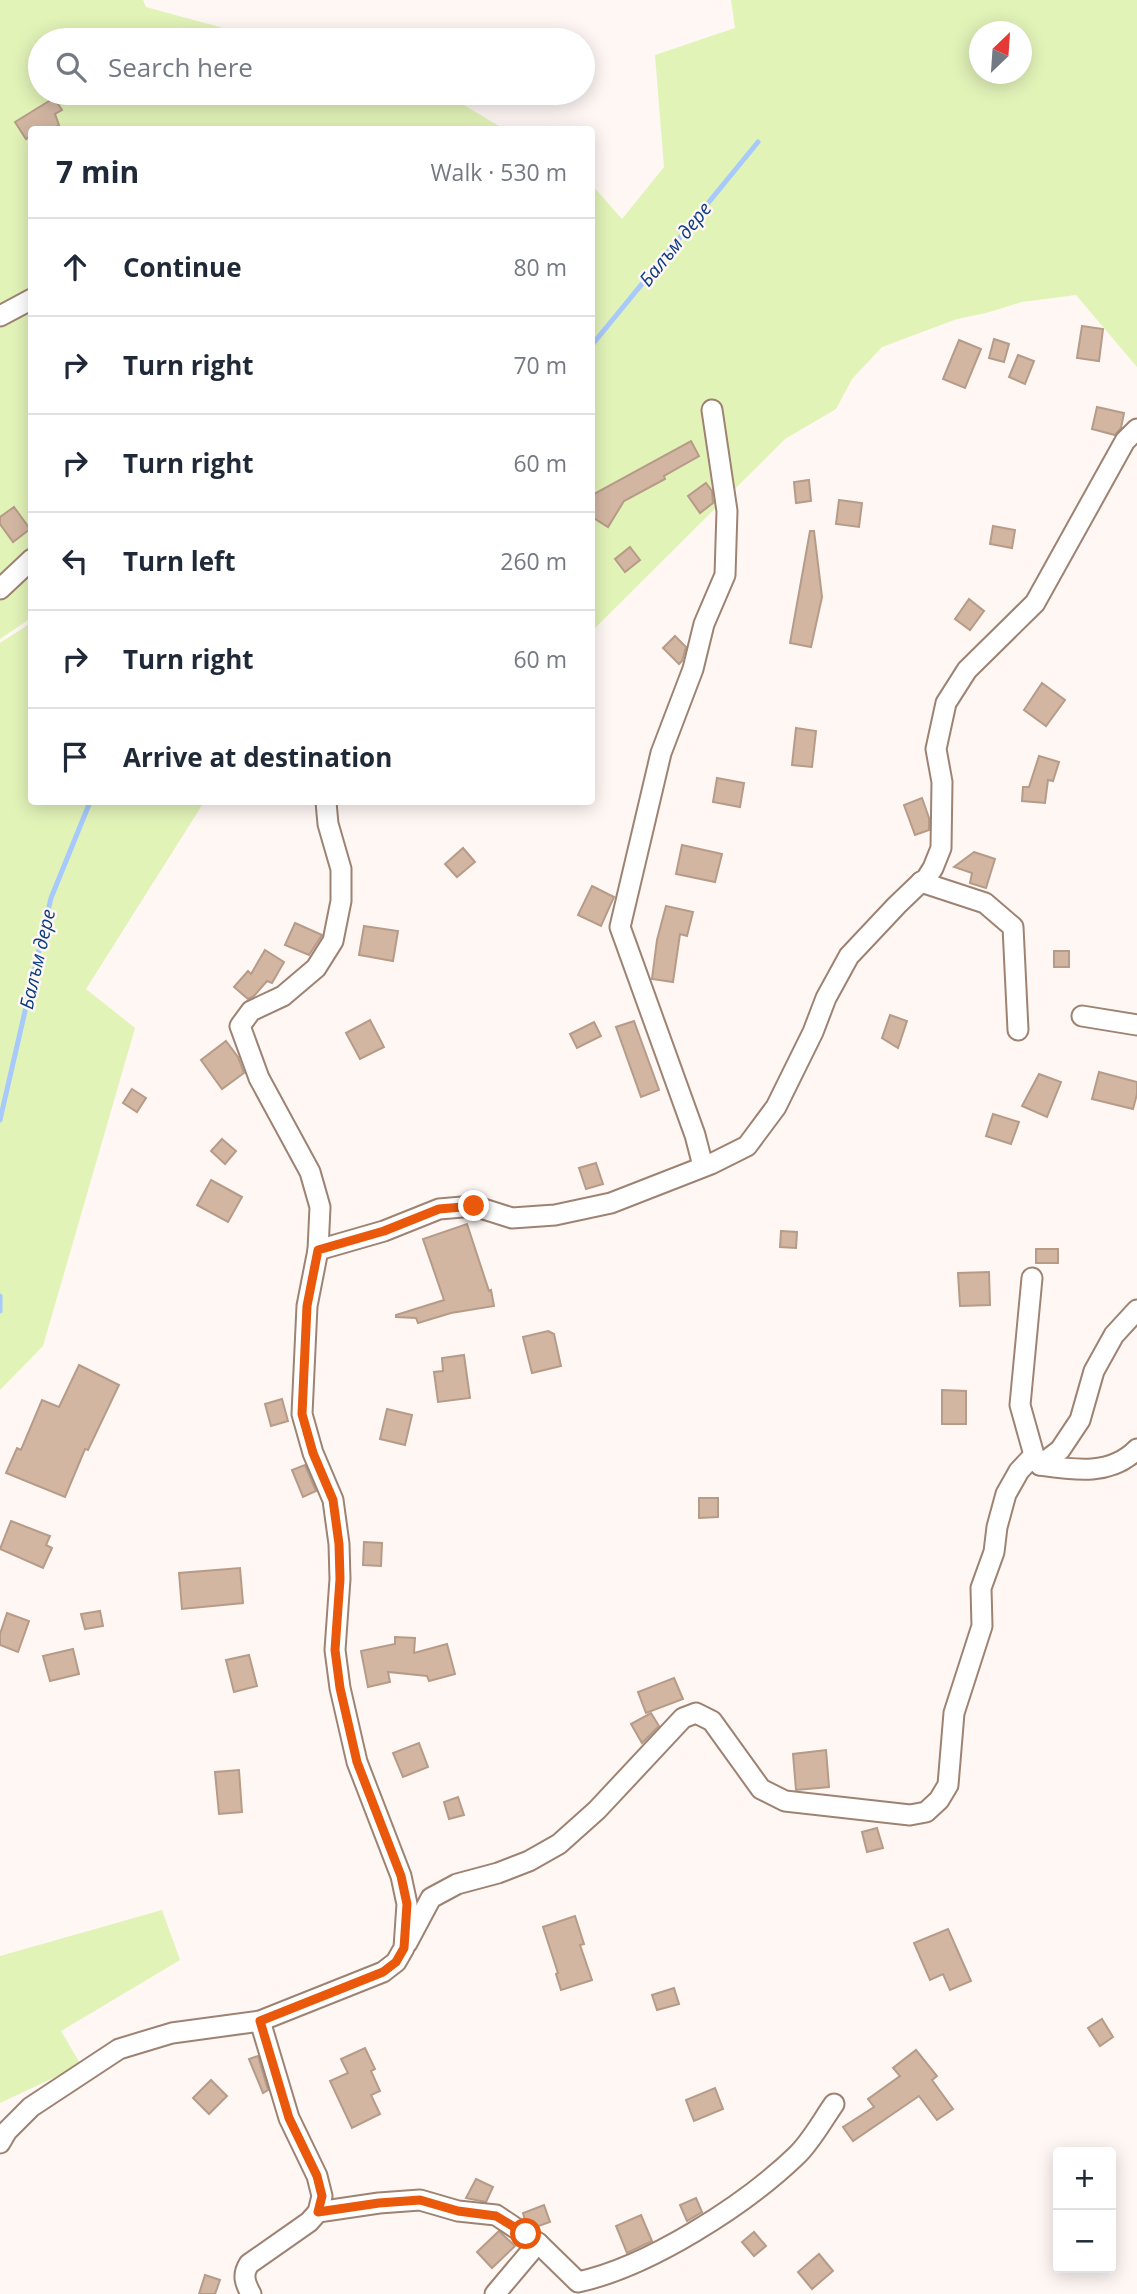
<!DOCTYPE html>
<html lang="en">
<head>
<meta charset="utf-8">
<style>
	:root { --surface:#fff; --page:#f2f2f3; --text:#1f2937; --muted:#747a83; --line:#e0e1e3 }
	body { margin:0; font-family:"Open Sans",sans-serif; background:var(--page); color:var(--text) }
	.controls { position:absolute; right:21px; bottom:21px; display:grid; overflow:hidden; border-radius:7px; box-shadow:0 4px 18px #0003 }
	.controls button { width:63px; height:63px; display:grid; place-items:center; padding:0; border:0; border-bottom:2px solid var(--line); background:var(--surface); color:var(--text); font:35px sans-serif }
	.compass { position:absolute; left:969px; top:21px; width:63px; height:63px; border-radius:50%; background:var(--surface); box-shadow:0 4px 18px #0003; rotate:25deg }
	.stop { position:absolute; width:21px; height:21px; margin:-16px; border:5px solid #ea580c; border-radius:50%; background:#fff }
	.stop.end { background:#ea580c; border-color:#fff; box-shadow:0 2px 7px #0008 }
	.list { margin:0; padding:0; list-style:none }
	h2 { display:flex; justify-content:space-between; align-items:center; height:91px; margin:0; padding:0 28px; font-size:30px }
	h2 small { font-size:23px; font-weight:400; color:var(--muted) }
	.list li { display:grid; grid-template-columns:46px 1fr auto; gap:21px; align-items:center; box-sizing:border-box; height:98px; padding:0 28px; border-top:2px solid var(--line) }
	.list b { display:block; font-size:26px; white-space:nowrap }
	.list em { font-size:23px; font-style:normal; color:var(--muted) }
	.icon { flex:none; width:38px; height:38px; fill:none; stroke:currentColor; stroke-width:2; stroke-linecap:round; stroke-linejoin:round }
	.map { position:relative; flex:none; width:1137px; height:2294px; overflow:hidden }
	.search { position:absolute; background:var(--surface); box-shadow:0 4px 18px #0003; left:28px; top:28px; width:567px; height:77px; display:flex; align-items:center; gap:18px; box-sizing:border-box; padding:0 24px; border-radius:38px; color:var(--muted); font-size:26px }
	.panel { position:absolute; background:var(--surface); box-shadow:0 4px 18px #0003; left:28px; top:126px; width:567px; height:679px; border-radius:7px }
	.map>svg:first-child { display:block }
</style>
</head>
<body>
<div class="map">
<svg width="1137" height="2294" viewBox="0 0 1137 2294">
	<rect width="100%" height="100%" fill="#fef7f4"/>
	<g fill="#e2f3b8" fill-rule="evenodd">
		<polygon points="0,0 143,0 146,7 267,40 40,40 40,93 434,93 452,98 504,129 32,130 31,618 0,639"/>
		<path d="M 731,0 L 1137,0 L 1137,367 L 1076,295 L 1022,302 L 986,313 L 957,319 L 882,347 L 852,379 L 836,409 L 785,439 L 592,631 L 592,185 L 622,219 L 664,167 L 655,55 L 735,28 ZM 979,32 L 1021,32 L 1021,74 L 979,74 Z"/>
		<polygon points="31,623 32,802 204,802 86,989 135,1028 43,1346 0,1390 0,643"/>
		<polygon points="162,1910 180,1960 61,2031 81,2065 0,2103 0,1956"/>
	</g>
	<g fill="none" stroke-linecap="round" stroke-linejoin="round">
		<g stroke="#a8c9fc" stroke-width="5">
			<polyline points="592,345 758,142"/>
			<polyline points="0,1120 51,898 90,802"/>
			<polyline points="0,1296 0,1311"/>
		</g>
	</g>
	<g fill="#d2b6a2" stroke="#b69b88" stroke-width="2">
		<polygon points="54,98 62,110 55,114 59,125 51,130 32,130 32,135 26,139 15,122"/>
		<polygon points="1082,326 1103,329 1099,361 1077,358"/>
		<polygon points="994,339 1009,344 1004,362 989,358"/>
		<polygon points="959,340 981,349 965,388 943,379"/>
		<polygon points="1018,355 1034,361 1025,384 1009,377"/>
		<polygon points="1097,407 1124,413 1121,428 1115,435 1092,429"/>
		<polygon points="691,441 699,456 664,476 665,479 624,501 608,527 592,517 592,495"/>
		<polygon points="809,480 811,501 796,503 794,482"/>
		<polygon points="706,483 712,491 713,503 700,513 688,496"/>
		<polygon points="839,500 862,503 859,527 836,524"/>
		<polygon points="14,507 30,529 13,542 0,524 0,517"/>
		<polygon points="993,526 1015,530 1012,548 990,544"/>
		<polygon points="810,531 814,531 822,597 811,647 790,643"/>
		<polygon points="630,547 640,560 625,572 615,559"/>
		<polygon points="969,599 984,611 970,630 955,619"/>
		<polygon points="675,636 686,647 682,661 679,664 663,648"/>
		<polygon points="1042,683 1065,700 1046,726 1024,710"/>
		<polygon points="796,728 816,731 812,767 792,765"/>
		<polygon points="1039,756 1059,762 1053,781 1048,780 1045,803 1022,801 1023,787 1029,787"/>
		<polygon points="717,778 744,783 740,807 713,802"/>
		<polygon points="922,798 929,818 929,830 915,835 904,805"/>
		<polygon points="682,845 722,854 715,882 676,874"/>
		<polygon points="463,848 475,862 457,877 445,864"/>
		<polygon points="974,852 995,859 986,888 970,883 972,873 954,867"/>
		<polygon points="592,886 614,897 601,926 578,915"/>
		<polygon points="666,906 693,912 687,936 680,934 673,982 652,979 657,940"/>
		<polygon points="295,923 322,935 309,955 285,945"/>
		<polygon points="364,926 398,931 393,961 359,955"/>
		<polygon points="265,950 284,962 272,983 267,981 254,996 248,999 234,987 248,971 251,974"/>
		<rect x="1054" y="951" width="15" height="16"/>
		<polygon points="890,1015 907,1021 898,1048 882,1038"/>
		<polygon points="370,1020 384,1047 360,1059 346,1033"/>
		<polygon points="634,1021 659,1090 641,1097 616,1027"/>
		<polygon points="594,1022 601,1036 577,1048 570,1034"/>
		<polygon points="226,1041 238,1057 244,1073 222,1089 201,1060"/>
		<polygon points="1099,1072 1137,1082 1137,1094 1133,1109 1092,1099"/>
		<polygon points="1039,1074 1061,1082 1047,1117 1022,1106"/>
		<polygon points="132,1089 146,1098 137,1112 123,1103"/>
		<polygon points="993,1114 1019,1122 1011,1144 986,1136"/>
		<polygon points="222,1139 236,1151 225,1164 211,1151"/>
		<polygon points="596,1163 603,1184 586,1189 579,1168"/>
		<polygon points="211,1180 242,1197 228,1222 197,1205"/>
		<polygon points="467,1224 489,1291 491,1290 494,1306 451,1313 418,1323 416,1318 396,1317 396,1315 444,1300 423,1239"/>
		<polygon points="781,1231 797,1232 796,1248 780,1247"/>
		<rect x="1036" y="1249" width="22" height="14"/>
		<polygon points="989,1272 990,1305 960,1306 958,1273"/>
		<polygon points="548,1331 554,1334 561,1366 532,1373 523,1337"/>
		<polygon points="464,1355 470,1398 438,1402 434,1372 443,1371 442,1358"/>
		<polygon points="79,1365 119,1385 88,1450 85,1449 65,1497 6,1473 17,1448 21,1450 42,1400 59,1407"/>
		<polygon points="942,1390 966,1391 966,1424 942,1424"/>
		<polygon points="282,1399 288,1421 271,1426 265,1404"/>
		<polygon points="387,1409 412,1415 405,1445 380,1439"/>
		<polygon points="305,1465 316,1491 303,1497 292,1470"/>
		<polygon points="699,1498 718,1498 718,1517 699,1518"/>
		<polygon points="11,1521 50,1536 46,1545 52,1548 43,1568 0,1549"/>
		<polygon points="364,1542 382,1543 381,1566 363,1565"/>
		<polygon points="240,1568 243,1603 182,1609 179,1573"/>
		<polygon points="100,1611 103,1626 85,1629 81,1614"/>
		<polygon points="7,1613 29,1621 18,1652 0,1645 0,1634"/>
		<polygon points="395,1637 415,1638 414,1653 447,1644 455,1674 429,1681 427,1676 388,1672 390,1682 368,1687 361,1651 395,1644"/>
		<polygon points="73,1649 79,1674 50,1681 43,1656"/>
		<polygon points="249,1655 257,1686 234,1692 226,1660"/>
		<polygon points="674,1678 683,1699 646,1713 638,1692"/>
		<polygon points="651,1713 659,1726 642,1743 631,1724"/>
		<polygon points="419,1743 428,1767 403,1777 393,1753"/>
		<polygon points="826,1750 829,1787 796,1790 793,1754"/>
		<polygon points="239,1770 242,1812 219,1814 215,1772"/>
		<polygon points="458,1797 464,1815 449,1819 444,1802"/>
		<polygon points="877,1828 883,1848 867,1852 862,1832"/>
		<polygon points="575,1916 584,1944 580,1945 592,1980 561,1990 556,1974 558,1973 543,1927"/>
		<polygon points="948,1929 971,1981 950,1990 943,1974 930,1980 914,1943"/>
		<polygon points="674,1988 679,2004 657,2010 652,1995"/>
		<polygon points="1102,2019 1113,2037 1100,2046 1088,2028"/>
		<polygon points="365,2048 375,2069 371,2071 380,2091 371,2095 380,2114 352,2128 330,2081 348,2073 341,2059"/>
		<polygon points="916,2050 937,2076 932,2080 953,2109 937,2120 919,2096 853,2141 843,2127 874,2107 868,2099 900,2076 893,2068"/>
		<polygon points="258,2056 268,2090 263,2093 249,2059"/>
		<polygon points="211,2080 227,2096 209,2114 193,2098"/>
		<polygon points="715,2088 723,2109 694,2121 686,2100"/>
		<polygon points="476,2179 493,2187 486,2202 466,2198"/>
		<polygon points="696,2198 702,2212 687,2221 680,2205"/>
		<polygon points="544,2205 550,2222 536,2227 525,2220 523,2213"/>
		<polygon points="641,2215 652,2241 627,2253 616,2226"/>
		<polygon points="499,2231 515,2246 492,2268 477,2252"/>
		<polygon points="754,2232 766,2246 754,2256 742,2242"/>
		<polygon points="819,2254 833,2271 812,2289 798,2272"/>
		<polygon points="205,2275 220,2280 215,2294 199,2294"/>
	</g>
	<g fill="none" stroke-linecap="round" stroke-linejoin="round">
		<defs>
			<g id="street">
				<polyline points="0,316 32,299"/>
				<polyline points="0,589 32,559"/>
				<polyline points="921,882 985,903 1013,927 1018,1030"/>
				<polyline points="1082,1016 1137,1025"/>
				<polyline points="703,1166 695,1135 620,927 661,753 693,669 704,624 725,575 727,511 712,410"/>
				<polyline points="318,1250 384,1231 439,1209 474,1206 512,1218 555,1215 611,1203 711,1164 747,1146 776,1107 813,1032 826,998 849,956 897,905 921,882 926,879 933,868 941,848 942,782 936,749 946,703 967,670 1035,603 1125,441 1137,429"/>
				<path d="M 1036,1459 L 1040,1465 C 1074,1470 1111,1476 1137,1449"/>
				<polyline points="1040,1465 1060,1450 1080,1420 1094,1371 1114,1335 1137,1310"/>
				<polyline points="407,1943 431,1898 457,1884 498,1873 529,1861 559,1844 597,1810 683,1718 696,1713 712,1721 761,1789 785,1801 910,1815 926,1812 939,1800 948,1785 954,1713 982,1626 981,1588 994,1552 997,1527 1006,1494 1019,1471 1034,1455 1020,1405 1032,1278"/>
				<polyline points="0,2143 7,2131 31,2107 119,2049 172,2033 260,2021 383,1972 396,1962 404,1948 407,1904 401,1876 357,1762 340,1688 335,1650 340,1579 339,1544 333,1500 313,1453 302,1414 307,1306 318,1250 320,1207 310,1172 259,1078 240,1026 251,1011 283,996 316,968 333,941 341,901 341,869 328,824 326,802"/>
				<path d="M 318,2212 L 379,2203 L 420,2200 L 458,2211 L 496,2215 L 538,2243 L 578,2282 C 648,2267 744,2206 796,2156 C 811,2142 822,2121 834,2104"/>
				<path d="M 251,2294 C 245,2283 242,2275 249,2264 L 309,2222 L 318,2212 L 322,2196 L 317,2176 L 289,2118 L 260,2021"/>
				<polyline points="495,2294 538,2243"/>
			</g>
		</defs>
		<use href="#street" stroke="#9e8272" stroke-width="23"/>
		<use href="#street" stroke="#fff" stroke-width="19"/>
	</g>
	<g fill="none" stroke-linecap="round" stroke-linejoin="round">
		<polyline stroke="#ea580c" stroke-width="9" points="474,1206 439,1209 384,1231 318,1250 307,1306 302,1414 313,1453 333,1500 339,1544 340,1579 335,1650 340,1688 357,1762 401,1876 407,1904 404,1948 396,1962 383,1972 260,2021 289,2118 317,2176 322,2196 318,2212 379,2203 420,2200 458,2211 496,2216 526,2234"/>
	</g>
	<g text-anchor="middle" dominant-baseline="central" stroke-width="5" stroke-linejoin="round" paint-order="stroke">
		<g font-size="19" font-style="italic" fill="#0a3c83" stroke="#fef7f4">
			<text transform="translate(675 244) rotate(-51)">Балъм дере</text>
			<text transform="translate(37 959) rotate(-77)">Балъм дере</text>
		</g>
	</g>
</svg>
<div class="controls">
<button>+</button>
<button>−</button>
</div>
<svg class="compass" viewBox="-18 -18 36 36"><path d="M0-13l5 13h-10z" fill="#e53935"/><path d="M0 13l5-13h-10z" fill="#747a83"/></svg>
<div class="stop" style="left:526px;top:2234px"></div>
<div class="stop end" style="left:474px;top:1206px"></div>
<div class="search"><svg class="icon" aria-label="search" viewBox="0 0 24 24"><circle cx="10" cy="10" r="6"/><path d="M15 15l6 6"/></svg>Search here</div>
<section class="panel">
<h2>7 min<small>Walk · 530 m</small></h2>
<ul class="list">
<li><svg class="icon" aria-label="ahead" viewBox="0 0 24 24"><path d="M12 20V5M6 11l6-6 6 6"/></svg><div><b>Continue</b></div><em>80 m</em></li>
<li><svg class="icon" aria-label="right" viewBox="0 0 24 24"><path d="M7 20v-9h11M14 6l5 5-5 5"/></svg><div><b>Turn right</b></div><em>70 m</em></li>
<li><svg class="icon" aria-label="right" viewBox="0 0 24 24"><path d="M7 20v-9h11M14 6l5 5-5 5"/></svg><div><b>Turn right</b></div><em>60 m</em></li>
<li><svg class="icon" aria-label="left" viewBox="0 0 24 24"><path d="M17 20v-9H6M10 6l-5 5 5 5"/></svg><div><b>Turn left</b></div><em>260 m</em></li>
<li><svg class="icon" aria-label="right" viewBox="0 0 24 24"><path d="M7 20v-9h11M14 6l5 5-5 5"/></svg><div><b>Turn right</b></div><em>60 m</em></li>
<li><svg class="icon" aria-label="arrive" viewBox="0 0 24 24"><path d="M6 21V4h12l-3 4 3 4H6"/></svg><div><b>Arrive at destination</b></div></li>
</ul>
</section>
</div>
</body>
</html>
